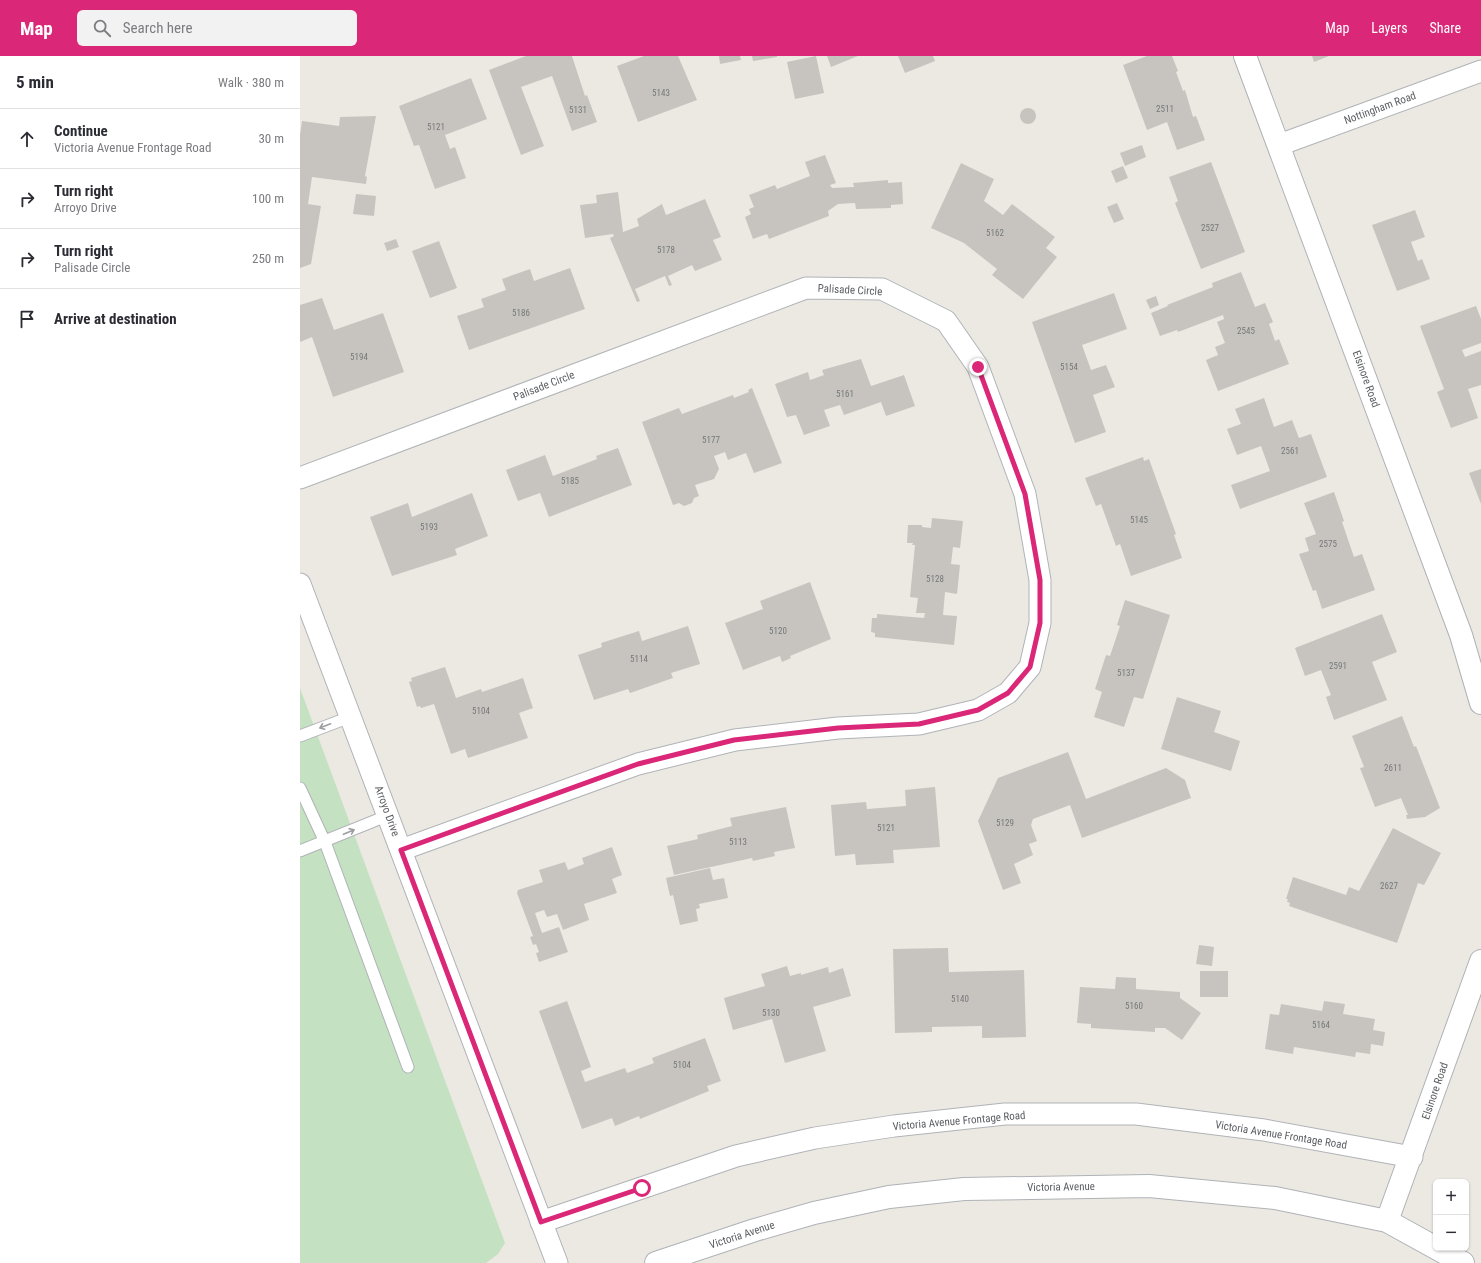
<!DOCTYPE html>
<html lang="en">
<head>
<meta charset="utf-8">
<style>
	:root { --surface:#fff; --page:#f2f2f3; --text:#2b2b33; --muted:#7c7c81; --line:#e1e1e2; --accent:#db2777 }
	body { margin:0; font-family:"Roboto Condensed",sans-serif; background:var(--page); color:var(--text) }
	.controls { position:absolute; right:12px; bottom:12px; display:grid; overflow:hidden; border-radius:6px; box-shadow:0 1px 3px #0004 }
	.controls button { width:36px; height:36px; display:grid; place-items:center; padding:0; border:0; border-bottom:1px solid var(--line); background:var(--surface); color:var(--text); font:20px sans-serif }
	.stop { position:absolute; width:12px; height:12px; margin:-9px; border:3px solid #db2777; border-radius:50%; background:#fff }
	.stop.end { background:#db2777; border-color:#fff; box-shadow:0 1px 4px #0008 }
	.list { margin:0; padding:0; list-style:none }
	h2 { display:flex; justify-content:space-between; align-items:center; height:52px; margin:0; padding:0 16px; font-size:17px }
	h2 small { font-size:13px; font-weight:400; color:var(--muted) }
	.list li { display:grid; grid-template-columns:26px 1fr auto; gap:12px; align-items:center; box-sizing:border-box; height:60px; padding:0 16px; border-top:1px solid var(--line) }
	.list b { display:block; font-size:15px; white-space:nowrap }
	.list p { margin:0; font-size:13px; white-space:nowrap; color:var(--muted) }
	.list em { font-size:13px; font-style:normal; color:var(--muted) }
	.icon { flex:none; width:22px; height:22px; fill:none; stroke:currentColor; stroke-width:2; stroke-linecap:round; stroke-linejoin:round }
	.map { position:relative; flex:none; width:1181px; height:1207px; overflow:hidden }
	header { display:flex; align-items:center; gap:24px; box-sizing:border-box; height:56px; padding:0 20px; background:var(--accent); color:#fff }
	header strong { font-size:19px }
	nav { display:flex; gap:22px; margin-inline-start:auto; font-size:14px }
	.search { width:280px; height:36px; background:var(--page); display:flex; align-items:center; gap:10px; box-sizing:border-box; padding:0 14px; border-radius:6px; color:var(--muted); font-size:15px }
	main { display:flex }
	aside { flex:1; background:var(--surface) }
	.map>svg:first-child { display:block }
</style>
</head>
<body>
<header>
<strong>Map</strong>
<div class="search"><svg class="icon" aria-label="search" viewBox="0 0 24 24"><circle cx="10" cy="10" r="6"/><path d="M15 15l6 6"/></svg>Search here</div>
<nav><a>Map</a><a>Layers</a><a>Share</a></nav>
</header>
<main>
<aside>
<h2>5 min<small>Walk · 380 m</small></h2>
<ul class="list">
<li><svg class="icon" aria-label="ahead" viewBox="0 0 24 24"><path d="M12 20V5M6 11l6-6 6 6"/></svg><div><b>Continue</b><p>Victoria Avenue Frontage Road</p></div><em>30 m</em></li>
<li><svg class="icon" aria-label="right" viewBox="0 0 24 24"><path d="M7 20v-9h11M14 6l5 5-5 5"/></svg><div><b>Turn right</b><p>Arroyo Drive</p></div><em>100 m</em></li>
<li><svg class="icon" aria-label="right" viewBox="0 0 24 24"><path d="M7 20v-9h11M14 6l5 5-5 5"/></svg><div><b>Turn right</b><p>Palisade Circle</p></div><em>250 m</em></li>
<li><svg class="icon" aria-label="arrive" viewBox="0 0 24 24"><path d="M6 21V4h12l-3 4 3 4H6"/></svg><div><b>Arrive at destination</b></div></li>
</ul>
</aside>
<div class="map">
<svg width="1181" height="1207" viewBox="0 0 1181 1207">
	<rect width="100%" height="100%" fill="#ece9e3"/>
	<polygon fill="#c4e1c2" points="0,632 205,1187 198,1198 186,1207 0,1207"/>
	<g fill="#c7c4c0">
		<polygon points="226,0 272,0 285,40 287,39 297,66 272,75 252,20 221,31 244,90 221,99 189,14"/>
		<polygon points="344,0 378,0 397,44 338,66 317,10"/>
		<polygon points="419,0 440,0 441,4 420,8"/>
		<polygon points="452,0 477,0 477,1 453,5"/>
		<polygon points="516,0 524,37 495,43 487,6"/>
		<polygon points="527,0 558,0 531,11"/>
		<polygon points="598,0 633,0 635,5 605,17"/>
		<polygon points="847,0 872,0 878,15 876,16 883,35 885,34 893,61 896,60 905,84 877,94 867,66 847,74 823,9"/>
		<polygon points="1012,0 1029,0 1014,6"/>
		<polygon points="171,22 187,63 145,79 150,93 155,91 166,122 135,133 119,89 114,90 99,50"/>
		<circle cx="728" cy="60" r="8"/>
		<polygon points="76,60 65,120 67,121 66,128 12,121 8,148 21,150 11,208 0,212 0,79 2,65 39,70 40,61"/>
		<polygon points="842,89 846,101 825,110 820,97"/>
		<polygon points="525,99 536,127 530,129 532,132 554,131 553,127 588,124 588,127 602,126 603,148 591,149 591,152 556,153 555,147 538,148 528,155 529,160 469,183 467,178 453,183 445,161 451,158 449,153 454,151 449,139 475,129 477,133 510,120 505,106"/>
		<polygon points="911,106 945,196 901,213 875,147 878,145 869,121"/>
		<polygon points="661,107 694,123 684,145 703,159 712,148 755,181 746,192 757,201 723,243 692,219 697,213 664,187 631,172"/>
		<polygon points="823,110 828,122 816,127 811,115"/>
		<polygon points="318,136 323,176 339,170 337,163 362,148 366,159 405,143 421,181 413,184 422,204 395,215 392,209 368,220 372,229 369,230 365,220 335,233 340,245 337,246 310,182 314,180 313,178 285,182 280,149 297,147 296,139"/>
		<polygon points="56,138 76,140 74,160 53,158"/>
		<polygon points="817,147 824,163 814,167 807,151"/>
		<polygon points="1115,154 1125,181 1111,186 1118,205 1122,203 1130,223 1097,235 1072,169"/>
		<polygon points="96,183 99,191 87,195 84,187"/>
		<polygon points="139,185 157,232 130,242 112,195"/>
		<polygon points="270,212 285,253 169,294 157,260 184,251 181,243 206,234 202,223 230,213 234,225"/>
		<polygon points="941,216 955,251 965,247 973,266 969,268 975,285 979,283 989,308 918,335 906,304 918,299 915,291 925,287 917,266 924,263 923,259 878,276 877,274 860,280 851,257 868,250 867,249 913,231 912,227"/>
		<polygon points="814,237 827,273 782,289 791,314 806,309 815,331 793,339 806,376 775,387 732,266"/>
		<polygon points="856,240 859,249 850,253 846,244"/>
		<polygon points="22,242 34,274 83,257 104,316 33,341 12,281 0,286 0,249"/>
		<polygon points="1176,250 1181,263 1181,287 1162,294 1165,301 1181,295 1181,329 1168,333 1178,362 1151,372 1137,336 1144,333 1120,270"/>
		<polygon points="561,303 571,330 604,319 615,350 586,360 581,346 544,359 540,349 524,354 530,370 504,379 496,359 487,361 475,328 508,316 510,324 524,319 522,314"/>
		<polygon points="452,332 482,407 454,417 446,397 428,404 425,396 414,400 419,413 414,423 395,429 399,440 394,442 392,447 384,450 379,447 373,449 342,366 379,352 382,358 433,339 434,342 449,336 448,334"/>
		<polygon points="964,342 974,371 992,364 999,382 1011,378 1027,421 940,453 931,429 970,415 961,390 937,399 927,373 941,368 935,353"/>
		<polygon points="318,392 332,429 249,461 240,437 218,445 206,414 245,399 253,420 297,403 296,400"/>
		<polygon points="843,401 844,405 849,403 876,478 874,479 882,502 831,520 820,488 816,490 801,448 796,450 785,422"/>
		<polygon points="1181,413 1181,448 1169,417"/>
		<polygon points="1034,436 1044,465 1042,466 1054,501 1062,498 1075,534 1022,553 1016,534 1013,535 999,498 1009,495 1005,482 1016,478 1004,447"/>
		<polygon points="172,437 188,480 155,493 157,499 92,520 70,461 108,447 112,461"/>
		<polygon points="632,462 663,465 660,492 653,491 651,508 660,509 657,538 645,536 643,559 657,560 654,589 575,581 575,577 571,576 572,562 577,562 577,558 624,562 625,557 616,557 618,542 610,541 615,489 612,489 613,487 607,487 608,469 622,469 622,471 631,472"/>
		<polygon points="510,526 531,583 490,600 491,602 482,606 480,600 443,614 425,567 463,553 460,545"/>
		<polygon points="825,544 870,559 843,643 834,641 824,671 794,661 802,636 795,633 806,599 810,600 820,570 817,569"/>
		<polygon points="1082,558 1097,596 1072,606 1087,644 1034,664 1026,641 1031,639 1021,614 1005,620 995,592"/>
		<polygon points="388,570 400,608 371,617 373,622 330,637 328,633 294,644 278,599 302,591 301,587 339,575 342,585"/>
		<polygon points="145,611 156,642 181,633 182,636 223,622 233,652 219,657 228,682 168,702 165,693 151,698 134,648 121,652 120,650 117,651 109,626 112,625 111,622"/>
		<polygon points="877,641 921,655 914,676 940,685 931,715 861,693"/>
		<polygon points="1102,660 1114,691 1116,690 1140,752 1125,761 1107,763 1106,759 1108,759 1101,742 1075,751 1060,712 1064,711 1052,680"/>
		<polygon points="768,696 786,743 866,712 885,724 891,742 782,782 770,749 733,763 731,769 737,785 729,788 733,799 714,808 721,827 703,834 678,765 698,722"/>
		<polygon points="635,731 640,791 593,794 594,807 556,809 555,798 535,800 531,749 566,746 567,753 606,750 605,734"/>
		<polygon points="486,751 495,792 474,796 475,800 453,805 452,802 374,819 367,790 398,783 397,779 432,770 430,762"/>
		<polygon points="1093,772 1141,797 1124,829 1118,827 1097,887 989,850 990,847 987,846 988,843 986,843 993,821 1046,839 1049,831 1059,835"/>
		<polygon points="312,791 322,819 312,823 317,837 284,848 289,864 263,874 257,858 247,861 244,854 235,857 242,877 259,871 268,896 239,906 236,897 239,896 236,888 233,889 230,881 233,880 217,837 218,834 243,826 239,814 265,806 268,814 284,808 282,802"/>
		<polygon points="410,812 413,824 424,822 428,842 399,848 400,852 396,853 398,865 380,869 373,839 370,840 366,822"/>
		<polygon points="899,889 914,891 912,910 896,908"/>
		<polygon points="648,892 649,916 724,914 726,981 682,982 682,970 632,971 632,976 595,977 593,893"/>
		<polygon points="487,910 490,920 501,917 501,919 528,911 529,917 543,912 551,940 513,951 526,995 485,1007 472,963 433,974 424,942 465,930 461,918"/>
		<rect x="900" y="915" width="28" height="26"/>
		<polygon points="816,921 836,922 836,933 880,936 880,942 901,957 882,984 865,972 855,972 855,976 791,972 791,968 777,967 780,931 815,933"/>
		<polygon points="267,945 291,1011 281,1015 285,1026 325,1012 327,1017 354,1007 352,1002 405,982 421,1025 407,1030 409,1035 340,1063 339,1060 315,1070 312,1062 282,1073 239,955"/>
		<polygon points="1024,945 1045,948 1043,958 1075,963 1073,974 1085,976 1083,990 1071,988 1070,998 1056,996 1055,1001 994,991 993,998 965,993 970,958 979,959 981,948 1022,955"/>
	</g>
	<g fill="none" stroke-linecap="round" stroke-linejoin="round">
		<defs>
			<g id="lane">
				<polyline points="0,680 50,661"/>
				<polyline points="0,732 25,786 108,1011"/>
				<polyline points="0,795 89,759"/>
			</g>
			<g id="street">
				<polyline points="979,89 1181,15"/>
				<polyline points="0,422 506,232 582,233 646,265 678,311 725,438 740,524 740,567 730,611 708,637 678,654 619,668 538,672 435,684 338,708 101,794"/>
				<polyline points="0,528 257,1207"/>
				<polyline points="241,1166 436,1100 515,1082 594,1070 705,1058 836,1058 964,1074 1112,1101"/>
			</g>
			<g id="secondary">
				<polyline points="945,0 1161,579 1181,647"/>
				<polyline points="1087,1165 1181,905"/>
				<polyline points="356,1207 455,1174 514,1157 589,1141 664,1133 849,1130 975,1142 1087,1165 1163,1207"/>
			</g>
		</defs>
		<use href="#lane" stroke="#b0b3b7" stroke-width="13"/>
		<use href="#street" stroke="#b0b3b7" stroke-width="23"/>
		<use href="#secondary" stroke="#afb2b6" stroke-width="24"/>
		<use href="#lane" stroke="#fff" stroke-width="11"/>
		<use href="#street" stroke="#fff" stroke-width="21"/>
		<use href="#secondary" stroke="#fff" stroke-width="22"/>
	</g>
	<defs><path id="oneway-shaft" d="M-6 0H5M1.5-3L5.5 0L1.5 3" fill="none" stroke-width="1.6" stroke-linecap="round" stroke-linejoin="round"/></defs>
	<g stroke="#9d9ea1">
		<use href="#oneway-shaft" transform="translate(25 670) rotate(159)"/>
		<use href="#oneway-shaft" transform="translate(49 776) rotate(-23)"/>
	</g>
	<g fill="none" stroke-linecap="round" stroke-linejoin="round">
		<polyline stroke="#db2777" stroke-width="5" points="342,1132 241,1166 101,794 338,708 434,684 538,672 619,668 678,654 708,637 730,611 740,567 740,524 725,438 678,311"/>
	</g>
	<g text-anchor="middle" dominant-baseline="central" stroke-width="3.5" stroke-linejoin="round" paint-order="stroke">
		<g font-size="9" fill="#76787a">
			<text x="361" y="37">5143</text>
			<text x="865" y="53">2511</text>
			<text x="278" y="54">5131</text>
			<text x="136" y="71">5121</text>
			<text x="910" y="172">2527</text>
			<text x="695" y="177">5162</text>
			<text x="366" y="194">5178</text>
			<text x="221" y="257">5186</text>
			<text x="946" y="275">2545</text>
			<text x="59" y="301">5194</text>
			<text x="769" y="311">5154</text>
			<text x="545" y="338">5161</text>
			<text x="411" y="384">5177</text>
			<text x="990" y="395">2561</text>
			<text x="270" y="425">5185</text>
			<text x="839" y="464">5145</text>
			<text x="129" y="471">5193</text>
			<text x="1028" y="488">2575</text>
			<text x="635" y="523">5128</text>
			<text x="478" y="575">5120</text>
			<text x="339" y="603">5114</text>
			<text x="1038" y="610">2591</text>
			<text x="826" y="617">5137</text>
			<text x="181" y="655">5104</text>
			<text x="1093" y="712">2611</text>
			<text x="705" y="767">5129</text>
			<text x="586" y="772">5121</text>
			<text x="438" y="786">5113</text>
			<text x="1089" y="830">2627</text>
			<text x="660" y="943">5140</text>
			<text x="834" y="950">5160</text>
			<text x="471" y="957">5130</text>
			<text x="1021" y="969">5164</text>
			<text x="382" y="1009">5104</text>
		</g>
		<g font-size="11" fill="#5b5e62" stroke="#fff">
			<text transform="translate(1080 52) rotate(-20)">Nottingham Road</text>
			<text transform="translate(550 234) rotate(3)">Palisade Circle</text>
			<text transform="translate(1066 323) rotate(70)">Elsinore Road</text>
			<text transform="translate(244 330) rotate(-21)">Palisade Circle</text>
			<text transform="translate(87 755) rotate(70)">Arroyo Drive</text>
			<text transform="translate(1135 1035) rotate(-71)">Elsinore Road</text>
			<text transform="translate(659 1065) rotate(-5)">Victoria Avenue Frontage Road</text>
			<text transform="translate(981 1079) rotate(9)">Victoria Avenue Frontage Road</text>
			<text transform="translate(761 1131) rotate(-1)">Victoria Avenue</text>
			<text transform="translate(442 1179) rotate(-18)">Victoria Avenue</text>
		</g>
	</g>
</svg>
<div class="controls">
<button>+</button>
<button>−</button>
</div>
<div class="stop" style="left:342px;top:1132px"></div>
<div class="stop end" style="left:678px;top:311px"></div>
</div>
</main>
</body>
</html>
